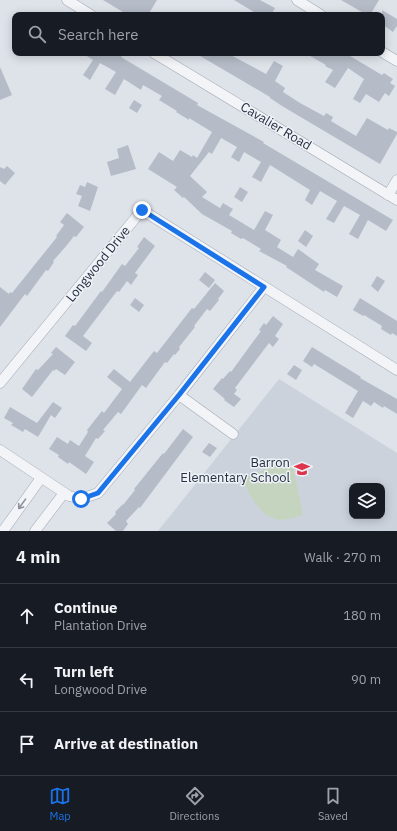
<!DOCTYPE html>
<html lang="en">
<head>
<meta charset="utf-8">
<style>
	:root { --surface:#171b24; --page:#20242c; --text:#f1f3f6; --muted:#9ea1a6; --line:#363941; --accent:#1a73e8 }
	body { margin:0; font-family:"IBM Plex Sans",sans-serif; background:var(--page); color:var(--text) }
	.controls { position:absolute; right:12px; bottom:12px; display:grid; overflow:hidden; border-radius:8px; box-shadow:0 2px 10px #0003 }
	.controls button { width:36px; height:36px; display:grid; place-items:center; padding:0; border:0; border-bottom:1px solid var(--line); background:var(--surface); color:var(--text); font:20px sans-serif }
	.stop { position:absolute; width:12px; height:12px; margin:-9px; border:3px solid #1a73e8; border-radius:50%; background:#fff }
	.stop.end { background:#1a73e8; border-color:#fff; box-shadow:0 1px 4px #0008 }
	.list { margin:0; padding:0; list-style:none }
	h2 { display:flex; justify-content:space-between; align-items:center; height:52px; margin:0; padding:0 16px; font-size:17px }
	h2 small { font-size:13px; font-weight:400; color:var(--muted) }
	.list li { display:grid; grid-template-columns:26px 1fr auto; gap:12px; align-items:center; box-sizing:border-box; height:64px; padding:0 16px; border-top:1px solid var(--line) }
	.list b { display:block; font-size:15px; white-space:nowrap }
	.list p { margin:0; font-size:13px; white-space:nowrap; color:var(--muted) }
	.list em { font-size:13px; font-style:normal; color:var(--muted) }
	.icon { flex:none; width:22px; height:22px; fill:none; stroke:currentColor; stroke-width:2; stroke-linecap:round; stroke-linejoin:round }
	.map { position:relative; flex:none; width:397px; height:531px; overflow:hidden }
	.search { position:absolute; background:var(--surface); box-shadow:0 2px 10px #0003; left:12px; right:12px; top:12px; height:44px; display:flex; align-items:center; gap:10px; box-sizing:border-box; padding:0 14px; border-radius:8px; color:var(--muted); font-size:15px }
	.sheet { height:244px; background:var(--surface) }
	nav { display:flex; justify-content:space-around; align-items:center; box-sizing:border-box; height:56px; border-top:1px solid var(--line); background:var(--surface); font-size:11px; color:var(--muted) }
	nav a { display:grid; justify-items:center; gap:2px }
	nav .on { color:var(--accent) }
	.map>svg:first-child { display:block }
</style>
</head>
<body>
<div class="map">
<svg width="397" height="531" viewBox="0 0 397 531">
	<rect width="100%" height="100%" fill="#dee3ea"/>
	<path fill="#ccd2dc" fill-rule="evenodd" d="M 279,379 L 397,453 L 397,531 L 158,531 ZM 352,486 L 382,486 L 382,516 L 352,516 Z"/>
	<path fill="#c4d4bf" d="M 285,462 L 293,467 L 303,515 C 294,518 284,521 275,519 C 258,514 248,492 242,478 Z"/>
	<g fill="#b5bcc7">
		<polygon points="103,0 157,0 148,15 128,15"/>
		<polygon points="234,0 260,0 275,8 271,15 259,15"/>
		<polygon points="341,0 379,0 370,15 367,15"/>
		<polygon points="382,10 397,19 397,26 393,32 382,24"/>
		<polygon points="82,53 124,53 121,57 198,103 197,105 264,142 263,143 393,220 386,231 368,220 358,239 349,234 360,215 344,206 334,223 326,219 337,201 320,191 312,205 305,200 310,190 270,165 261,182 252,177 261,162 244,152 239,162 231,157 237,147 221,138 212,154 209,152 190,176 207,192 202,197 220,208 223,203 233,209 229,215 254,230 265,211 273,215 265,230 281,240 277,247 293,257 298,249 319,264 315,270 343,286 337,297 325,290 324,292 286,267 287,266 259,251 261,249 243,238 241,239 231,233 232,231 202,214 184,197 183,198 174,190 177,187 148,169 159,152 173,161 180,150 192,157 193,155 197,158 212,132 189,118 189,120 176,112 177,111 159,100 162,96 143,85 141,90 124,79 115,95 105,89 116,72 100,63 90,80 83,75 93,60"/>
		<polygon points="195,53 227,53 266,74 274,61 283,66 275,81 285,88 283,92 300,103 324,116 326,113 333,117 331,121 356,136 367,118 388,130 389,128 397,132 397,134 380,164 282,106 270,98 270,97"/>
		<polygon points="305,53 345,53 382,75 384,73 393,79 390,83 395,86 389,96 385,93 379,102 366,94 360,103 353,99 364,79 348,68 335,88 325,82 333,70 325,66 326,65"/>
		<polygon points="0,67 12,95 0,100"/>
		<polygon points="134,100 142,105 137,113 129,108"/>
		<polygon points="128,145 136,169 111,176 107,162 119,158 117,149"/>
		<polygon points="7,166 15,173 5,185 0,181 0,167 4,169"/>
		<polygon points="87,182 98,187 90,211 78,206 82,196 76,194 80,185 85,187"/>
		<polygon points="240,187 248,192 242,202 234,197"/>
		<polygon points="67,213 84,227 76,237 74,236 67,245 53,261 54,262 48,271 46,270 27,296 25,294 0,327 0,287 9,294 10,292 12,293 57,237 56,236 64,225 60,222"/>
		<polygon points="305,230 313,236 306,247 298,241"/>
		<polygon points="144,237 155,246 135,273 138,275 131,285 127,281 119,292 117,291 83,336 92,343 86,351 65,336 73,325 75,326 81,318 101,291 102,292 122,264 125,266 139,248 137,247"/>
		<polygon points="205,272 215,280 209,288 199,280"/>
		<polygon points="377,276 385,281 378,292 371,286"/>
		<polygon points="215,283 224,291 218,299 219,300 210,311 207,309 194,326 195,327 179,347 180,349 175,355 174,354 167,363 165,362 146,388 142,385 121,414 118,412 103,430 105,431 98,439 96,438 85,456 94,462 86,474 69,462 68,464 58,457 59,455 49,449 57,437 68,444 70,440 79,446 88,432 87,430 102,411 104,413 122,389 107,377 114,369 130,382 154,351 157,353 192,308 194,309"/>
		<polygon points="135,298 144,305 139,312 130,305"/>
		<polygon points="360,298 397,321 397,336 392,333 391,335 381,329 382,326 364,315 363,316 353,310"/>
		<polygon points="273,316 283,324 275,336 279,339 273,347 269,343 235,388 237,390 234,394 241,399 234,407 224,400 225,399 213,389 222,378 223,379 230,371 231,372 261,331 259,330 264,323 266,325"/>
		<polygon points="56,347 75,362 65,375 56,369 54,371 53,370 32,397 22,389 36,369 38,370 53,354 51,353"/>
		<polygon points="312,347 361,377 360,378 397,399 397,414 384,406 383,408 374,402 371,406 363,401 353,418 345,413 358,391 314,364 312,367 303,361"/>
		<polygon points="294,365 302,370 296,380 287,374"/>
		<polygon points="53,402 62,408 55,418 51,415 38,437 25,429 23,432 11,425 13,423 4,418 10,407 37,423"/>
		<polygon points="183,429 193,437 140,508 139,507 126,521 128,524 123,531 116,531 107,523 116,514 115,512 123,504 123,505 135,490 134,489 163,453 164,454"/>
		<polygon points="209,443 217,448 210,457 202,452"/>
	</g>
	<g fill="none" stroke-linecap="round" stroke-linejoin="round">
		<defs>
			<g id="street">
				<polyline points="67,0 91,15"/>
				<polyline points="297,0 321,15"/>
				<polyline points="382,52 397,61"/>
				<polyline points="154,53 397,200"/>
				<polyline points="388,195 397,180"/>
				<polyline points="0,383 142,210 397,370"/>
				<polyline points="179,395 233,434"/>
				<polyline points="0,450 69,496 81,499 98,493 179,395 264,287"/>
				<polyline points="3,531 41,478"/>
				<polyline points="35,531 64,493"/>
			</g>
		</defs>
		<use href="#street" stroke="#a3aab4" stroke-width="11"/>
		<use href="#street" stroke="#f2f4f7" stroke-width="10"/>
	</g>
	<defs><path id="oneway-shaft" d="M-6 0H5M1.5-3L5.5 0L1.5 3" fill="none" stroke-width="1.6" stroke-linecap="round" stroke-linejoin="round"/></defs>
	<use stroke="#8c929c" href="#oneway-shaft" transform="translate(22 504) rotate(126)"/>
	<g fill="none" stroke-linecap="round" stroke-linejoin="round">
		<polyline stroke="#1a73e8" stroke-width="5" points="81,499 98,493 179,395 264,287 142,210"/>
	</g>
	<defs>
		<symbol id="school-bare" viewBox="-9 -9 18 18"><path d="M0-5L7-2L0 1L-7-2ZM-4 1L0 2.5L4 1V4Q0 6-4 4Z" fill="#dd354e" stroke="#eef2f7" stroke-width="2.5" paint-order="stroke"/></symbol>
	</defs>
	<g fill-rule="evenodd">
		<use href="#school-bare" x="291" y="458" width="22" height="22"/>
	</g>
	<g text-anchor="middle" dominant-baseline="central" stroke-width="3" stroke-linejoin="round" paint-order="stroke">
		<g font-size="13" fill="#263042" stroke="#eef2f7">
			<text transform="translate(276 126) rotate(31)">Cavalier Road</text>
			<text transform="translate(98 264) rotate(-51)">Longwood Drive</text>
		</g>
		<g font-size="13" fill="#263042" stroke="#eef2f7" text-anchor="end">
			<text x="290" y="462">Barron<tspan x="290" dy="15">Elementary School</tspan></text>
		</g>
	</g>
</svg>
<div class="controls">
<button><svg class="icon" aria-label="layers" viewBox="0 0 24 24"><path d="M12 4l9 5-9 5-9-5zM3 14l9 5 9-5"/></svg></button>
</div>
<div class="stop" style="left:81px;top:499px"></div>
<div class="stop end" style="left:142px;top:210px"></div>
<div class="search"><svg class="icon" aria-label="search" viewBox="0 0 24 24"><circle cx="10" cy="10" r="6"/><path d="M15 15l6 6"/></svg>Search here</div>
</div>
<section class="sheet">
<h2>4 min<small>Walk · 270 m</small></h2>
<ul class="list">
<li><svg class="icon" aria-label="ahead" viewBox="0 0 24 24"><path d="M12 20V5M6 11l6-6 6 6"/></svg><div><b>Continue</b><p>Plantation Drive</p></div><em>180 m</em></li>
<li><svg class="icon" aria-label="left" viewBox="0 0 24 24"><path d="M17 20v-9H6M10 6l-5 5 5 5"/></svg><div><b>Turn left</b><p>Longwood Drive</p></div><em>90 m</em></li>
<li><svg class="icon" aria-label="arrive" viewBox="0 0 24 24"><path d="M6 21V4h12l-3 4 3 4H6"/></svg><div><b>Arrive at destination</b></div></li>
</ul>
</section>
<nav>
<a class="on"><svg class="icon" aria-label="map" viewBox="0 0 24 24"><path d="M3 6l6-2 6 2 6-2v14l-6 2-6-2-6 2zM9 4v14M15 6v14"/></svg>Map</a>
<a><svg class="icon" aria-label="directions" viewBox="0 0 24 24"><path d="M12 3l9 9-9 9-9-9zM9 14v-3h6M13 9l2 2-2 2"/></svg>Directions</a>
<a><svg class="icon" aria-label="saved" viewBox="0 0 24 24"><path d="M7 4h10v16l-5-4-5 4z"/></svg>Saved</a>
</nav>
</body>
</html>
